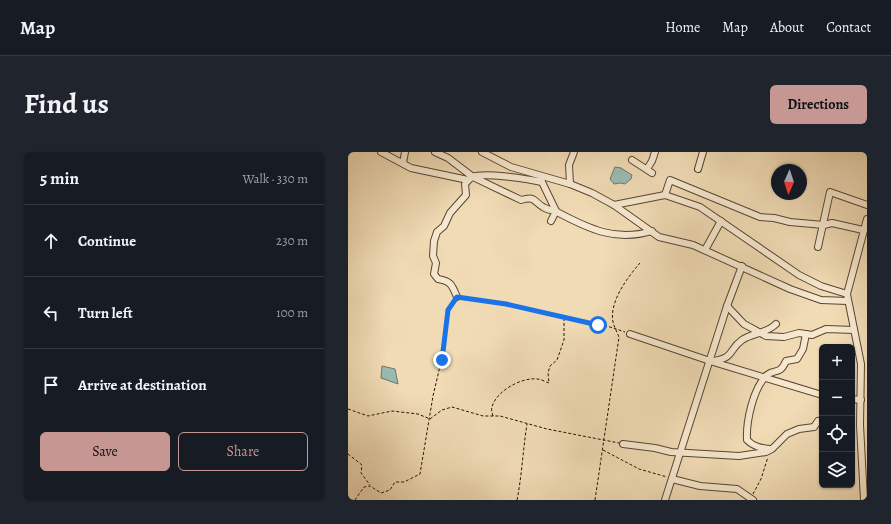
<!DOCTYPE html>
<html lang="en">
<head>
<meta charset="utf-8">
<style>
	:root { --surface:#171b24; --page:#20242c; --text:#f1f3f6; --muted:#9ea1a6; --line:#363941; --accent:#c59692 }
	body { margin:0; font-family:Alegreya,serif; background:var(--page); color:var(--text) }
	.controls { position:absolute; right:12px; bottom:12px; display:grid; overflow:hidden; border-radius:6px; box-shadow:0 1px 3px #0004 }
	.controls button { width:36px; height:36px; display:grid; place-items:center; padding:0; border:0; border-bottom:1px solid var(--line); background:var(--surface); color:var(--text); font:20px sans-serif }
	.compass { position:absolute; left:423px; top:12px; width:36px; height:36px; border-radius:50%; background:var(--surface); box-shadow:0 1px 3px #0004; rotate:183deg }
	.stop { position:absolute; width:12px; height:12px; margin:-9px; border:3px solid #1a73e8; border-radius:50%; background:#fff }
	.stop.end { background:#1a73e8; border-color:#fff; box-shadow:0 1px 4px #0008 }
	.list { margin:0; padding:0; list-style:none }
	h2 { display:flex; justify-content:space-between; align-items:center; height:52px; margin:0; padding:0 16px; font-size:17px }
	h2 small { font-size:13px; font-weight:400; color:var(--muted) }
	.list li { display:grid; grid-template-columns:26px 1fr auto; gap:12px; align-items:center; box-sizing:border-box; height:72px; padding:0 16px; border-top:1px solid var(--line) }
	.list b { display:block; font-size:15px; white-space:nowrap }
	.list em { font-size:13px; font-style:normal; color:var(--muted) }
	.actions { display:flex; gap:8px; padding:12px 16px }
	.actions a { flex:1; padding:9px 0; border:1px solid var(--accent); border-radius:6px; text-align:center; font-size:14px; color:var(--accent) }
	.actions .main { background:var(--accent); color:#111 }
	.icon { flex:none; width:22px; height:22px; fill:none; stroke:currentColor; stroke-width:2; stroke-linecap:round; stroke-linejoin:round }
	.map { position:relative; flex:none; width:519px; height:348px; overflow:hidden; border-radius:6px }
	header { display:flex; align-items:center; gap:24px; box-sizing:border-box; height:56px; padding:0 20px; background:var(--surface); border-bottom:1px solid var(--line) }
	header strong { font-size:19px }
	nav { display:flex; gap:22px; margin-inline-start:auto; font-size:14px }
	.intro { display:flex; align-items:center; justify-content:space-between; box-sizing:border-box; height:96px; padding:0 24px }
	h1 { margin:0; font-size:28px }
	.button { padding:10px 18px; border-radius:6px; background:var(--accent); color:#111; font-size:14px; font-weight:700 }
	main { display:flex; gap:24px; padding:0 24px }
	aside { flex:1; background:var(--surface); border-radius:6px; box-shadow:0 1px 3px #0004 }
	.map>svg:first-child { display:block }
</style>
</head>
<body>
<header>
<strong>Map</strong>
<nav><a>Home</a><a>Map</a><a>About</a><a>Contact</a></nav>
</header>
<div class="intro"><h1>Find us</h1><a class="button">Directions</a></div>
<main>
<aside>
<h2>5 min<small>Walk · 330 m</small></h2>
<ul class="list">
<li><svg class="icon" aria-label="ahead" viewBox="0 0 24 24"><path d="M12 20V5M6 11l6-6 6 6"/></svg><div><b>Continue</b></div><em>230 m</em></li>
<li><svg class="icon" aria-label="left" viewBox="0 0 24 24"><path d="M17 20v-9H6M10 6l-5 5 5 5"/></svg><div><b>Turn left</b></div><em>100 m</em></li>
<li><svg class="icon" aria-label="arrive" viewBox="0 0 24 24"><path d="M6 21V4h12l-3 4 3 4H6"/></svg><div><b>Arrive at destination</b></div></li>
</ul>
<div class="actions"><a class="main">Save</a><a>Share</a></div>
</aside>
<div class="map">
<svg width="519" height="348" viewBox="0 0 519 348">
	<rect width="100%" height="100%" fill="#f0dbb5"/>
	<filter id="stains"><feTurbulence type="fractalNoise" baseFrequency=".005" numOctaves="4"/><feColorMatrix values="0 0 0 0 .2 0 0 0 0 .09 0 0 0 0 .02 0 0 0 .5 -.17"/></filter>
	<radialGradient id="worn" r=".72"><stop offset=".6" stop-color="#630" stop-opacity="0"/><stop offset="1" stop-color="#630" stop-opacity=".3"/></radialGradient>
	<g fill="#9bbab3" stroke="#6d776d">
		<polygon points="267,15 273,16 284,23 283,27 277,32 272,31 266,32 262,27"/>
		<polygon points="34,214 47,217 50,232 33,226"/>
	</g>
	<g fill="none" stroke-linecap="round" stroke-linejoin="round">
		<defs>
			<g id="minor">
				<polyline points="33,0 63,16 120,28"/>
				<path d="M 87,0 L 100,6 L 125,25 L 173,48 C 188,44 185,49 195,55 C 199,58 205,58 209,60 C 241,77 268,90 304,79"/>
				<polyline points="134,0 163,15 222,32 244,41 266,53 311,85 345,93 442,137 473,148 500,149"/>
				<polyline points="284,8 304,21"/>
				<polyline points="55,11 57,0"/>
				<polyline points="299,17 304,9 307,0"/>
				<polyline points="350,17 355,0"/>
				<polyline points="193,28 208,59 203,69"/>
				<polyline points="222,32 221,13 226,0"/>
				<polyline points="317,43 322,28 412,65 426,66 442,70 476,73 484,71 515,78"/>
				<polyline points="266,53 317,43 352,55 451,123 473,134 499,142"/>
				<polyline points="470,95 482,40 519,53"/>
				<polyline points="357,98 373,69"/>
				<path d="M 109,145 C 104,133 103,129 90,127 L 86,122 L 88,111 L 85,104 L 86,89 L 89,80 L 96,74 L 102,61 L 118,43 L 117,32 C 119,30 121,27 124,25 C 136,20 180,27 194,30"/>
				<polyline points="379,154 396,172 418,184 436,185 451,181 464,183 478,177 506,178"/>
				<polyline points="282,182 362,209 474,243"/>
				<path d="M 365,209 C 387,206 380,198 394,188 C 404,181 418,182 428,172"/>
				<polyline points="504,247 513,248"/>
				<polyline points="275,292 307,296 323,300 391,304 418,300 424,297 439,282 451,277 466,275 470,269"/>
				<path d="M 422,297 C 413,296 406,295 399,288 C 398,270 405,236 419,223 C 428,216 431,224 438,209 L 449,207 L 455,197 L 458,182"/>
				<polyline points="324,327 352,334 389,337 405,348"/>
				<polyline points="317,348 379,154 394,114"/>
				<polyline points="516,348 512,273 513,212 499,142 519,67"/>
			</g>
		</defs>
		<use href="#minor" stroke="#5b4430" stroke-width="8"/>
		<g stroke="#291204" stroke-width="1" stroke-dasharray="3 2" stroke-linecap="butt">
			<polyline points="114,146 158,152 200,163 262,175 277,180"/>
			<polyline points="0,257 20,264 44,259 70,262 82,267 94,258 104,255 135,264 152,264 199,277 271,291"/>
			<path d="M 145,264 C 144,261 143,257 144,255 C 148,239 174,225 189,227 C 193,227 198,230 201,231 L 200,221 L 202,214 L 209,208 L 216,188 L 216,167"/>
			<polyline points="255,298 291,317 319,325"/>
			<polyline points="0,302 14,313 13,321 22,333"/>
			<polyline points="405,342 413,327 420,305"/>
			<polyline points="7,348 16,335 22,334 33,341 42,338 47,330 56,330 72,322 85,244 96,197 100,158 106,150"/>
			<path d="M 169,348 C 174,323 175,297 179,272"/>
			<path d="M 247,348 L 271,185 C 269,180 266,175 265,170 C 261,150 279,126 292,111"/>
		</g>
		<use href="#minor" stroke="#f5e8cf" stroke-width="6"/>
	</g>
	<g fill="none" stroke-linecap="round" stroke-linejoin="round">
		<polyline stroke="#1a73e8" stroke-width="5" points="94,208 100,158 109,145 158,152 250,173"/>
	</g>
	<rect width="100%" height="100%" filter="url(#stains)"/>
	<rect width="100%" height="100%" fill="url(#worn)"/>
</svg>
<div class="controls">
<button>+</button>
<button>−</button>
<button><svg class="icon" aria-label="locate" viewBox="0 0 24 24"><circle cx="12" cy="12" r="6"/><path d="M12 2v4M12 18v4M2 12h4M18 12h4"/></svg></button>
<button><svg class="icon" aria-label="layers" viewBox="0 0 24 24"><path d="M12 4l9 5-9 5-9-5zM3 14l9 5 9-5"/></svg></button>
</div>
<svg class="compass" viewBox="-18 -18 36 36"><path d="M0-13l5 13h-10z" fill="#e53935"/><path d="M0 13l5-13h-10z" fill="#9ea1a6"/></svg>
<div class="stop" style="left:250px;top:173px"></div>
<div class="stop end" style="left:94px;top:208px"></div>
</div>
</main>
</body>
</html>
